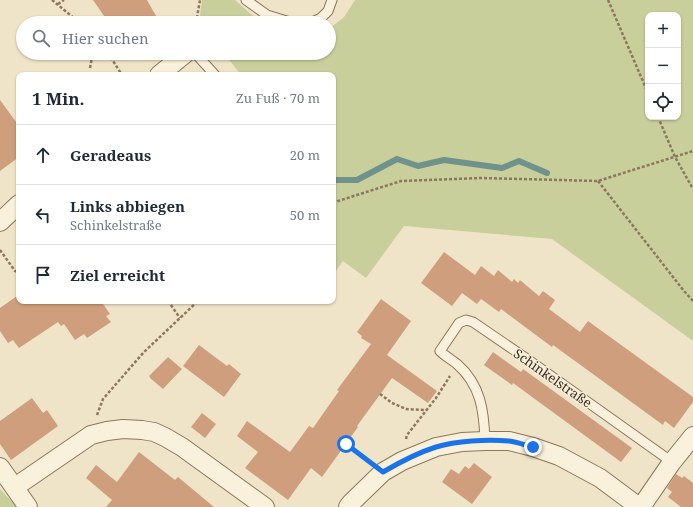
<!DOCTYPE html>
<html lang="de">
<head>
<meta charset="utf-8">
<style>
	:root { --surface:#fff; --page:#f2f2f3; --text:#1f2937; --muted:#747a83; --line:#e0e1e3 }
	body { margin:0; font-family:"Noto Serif",serif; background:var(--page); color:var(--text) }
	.controls { position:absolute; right:12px; top:12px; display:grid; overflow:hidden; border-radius:8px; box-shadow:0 1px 3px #0004 }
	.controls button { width:36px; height:36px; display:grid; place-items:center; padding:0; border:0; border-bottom:1px solid var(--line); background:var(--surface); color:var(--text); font:20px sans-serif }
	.stop { position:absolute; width:12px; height:12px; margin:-9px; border:3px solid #1a73e8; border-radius:50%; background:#fff }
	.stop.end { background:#1a73e8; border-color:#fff; box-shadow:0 1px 4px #0008 }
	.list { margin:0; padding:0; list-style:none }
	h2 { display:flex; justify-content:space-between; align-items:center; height:52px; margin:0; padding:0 16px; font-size:17px }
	h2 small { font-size:13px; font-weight:400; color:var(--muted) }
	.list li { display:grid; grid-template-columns:26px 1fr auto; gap:12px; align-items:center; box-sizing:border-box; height:60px; padding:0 16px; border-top:1px solid var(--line) }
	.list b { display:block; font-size:15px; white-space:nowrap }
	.list p { margin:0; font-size:13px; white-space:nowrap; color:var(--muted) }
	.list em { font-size:13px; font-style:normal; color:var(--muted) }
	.icon { flex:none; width:22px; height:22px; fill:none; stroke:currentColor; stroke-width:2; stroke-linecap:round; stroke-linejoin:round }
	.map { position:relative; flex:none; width:693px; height:507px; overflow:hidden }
	.search { position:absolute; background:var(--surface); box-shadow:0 1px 3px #0004; left:16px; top:16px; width:320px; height:44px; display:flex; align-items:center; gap:10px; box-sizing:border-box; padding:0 14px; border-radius:22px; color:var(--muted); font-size:15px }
	.panel { position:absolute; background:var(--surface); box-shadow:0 1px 3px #0004; left:16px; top:72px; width:320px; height:232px; border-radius:8px }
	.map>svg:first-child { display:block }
</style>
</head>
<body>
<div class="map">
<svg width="693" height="507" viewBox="0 0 693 507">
	<rect width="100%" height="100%" fill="#f0e4c8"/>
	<g fill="#c9cf9b" fill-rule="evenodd">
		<polygon points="202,0 235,0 261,23 199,23"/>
		<path d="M 355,0 L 693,0 L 693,341 L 552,239 L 404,226 L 366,278 L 343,261 L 333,275 L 333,75 L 241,75 L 224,53 L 329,53 L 329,29 L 344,17 ZM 648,15 L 678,15 L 678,117 L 648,117 Z"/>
		<polygon points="0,489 17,507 0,507"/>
	</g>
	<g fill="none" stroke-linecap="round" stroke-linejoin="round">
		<polyline stroke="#6f938a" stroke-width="6" points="334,180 357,180 397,159 418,166 444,160 502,168 519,161 547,173"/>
	</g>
	<g fill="#cf9f7d">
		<polygon points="93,0 147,0 160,23 109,23"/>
		<polygon points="0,100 19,126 19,157 0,171"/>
		<polygon points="444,252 475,275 481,266 494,276 498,270 512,282 514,279 518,283 520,280 539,296 543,291 555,300 549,309 580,332 588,321 693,397 693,402 674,428 665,421 663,425 553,345 552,347 501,309 499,312 481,299 477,304 462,293 452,306 421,283"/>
		<polygon points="17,296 19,298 19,301 101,301 110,314 106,316 111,322 87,338 84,334 75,340 64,324 61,326 58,322 19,348 13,340 8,343 0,331 0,308"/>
		<polygon points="381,299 411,321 387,355 437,391 428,403 392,378 357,426 358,427 322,477 311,468 288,500 245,468 258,452 237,436 247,421 290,452 309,426 313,428 339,391 337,390 371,344 361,338 362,336 357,332"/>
		<polygon points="199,345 227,366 229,364 241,374 224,397 183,366"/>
		<polygon points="493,352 521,372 523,369 632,448 621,462 513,383 512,385 484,365"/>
		<polygon points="168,357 182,369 163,389 150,378 150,377 149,376"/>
		<polygon points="32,398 43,413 47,410 58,426 11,460 0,444 0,421"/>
		<polygon points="202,413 216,424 205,438 191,427"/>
		<polygon points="139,452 175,480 178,477 214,507 106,507 112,500 86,478 96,465 117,482"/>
		<polygon points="474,463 492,477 472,504 442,482 451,469 459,474 465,466 469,469"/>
		<polygon points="676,474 682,478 684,476 693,483 693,507 681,507 668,497 672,492 667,488"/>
	</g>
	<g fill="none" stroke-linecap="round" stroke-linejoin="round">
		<defs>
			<g id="lane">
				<polyline points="246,0 267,15 290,22 310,23 321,18 328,11 332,0"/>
				<polyline points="195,53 215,75"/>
				<path d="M 485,441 C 484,411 481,385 457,364 C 452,360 445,356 440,351 L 459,323 L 466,320 L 473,322 L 530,361 L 672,462"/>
			</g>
			<g id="street">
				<polyline points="159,75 186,53"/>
				<polyline points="0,222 19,204"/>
				<polyline points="0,467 28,507"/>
				<polyline points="15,487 91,435 107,431 123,429 142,430 154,432 165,437 182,447 265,507"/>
				<polyline points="348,507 351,503 383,472 402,461 436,447 462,442 485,441 509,441 533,447 559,456 600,478 639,507"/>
				<polyline points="641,507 672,462 693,436"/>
			</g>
		</defs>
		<use href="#lane" stroke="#8d765c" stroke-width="11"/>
		<use href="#street" stroke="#8d765c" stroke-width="20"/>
		<g stroke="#8d765c" stroke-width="2.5" stroke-dasharray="3 2" stroke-linecap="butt">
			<polyline points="52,0 80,23"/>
			<polyline points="608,0 648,93"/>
			<polyline points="58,4 64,0"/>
			<polyline points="196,23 200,0"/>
			<polyline points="108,53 122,75"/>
			<polyline points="90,68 92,57 95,53"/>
			<polyline points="658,117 675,157 693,189"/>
			<polyline points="598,181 684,291 693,301"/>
			<polyline points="333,204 338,201 401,181 482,178 598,181 693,151"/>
			<polyline points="0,250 15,271 19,273"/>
			<polyline points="168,301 180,318"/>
			<polyline points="380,394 392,403 406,409 426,410"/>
			<polyline points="97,415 103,399 144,352 198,301"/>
			<polyline points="406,439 407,435 436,398 450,376"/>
			<polyline points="346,444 369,461"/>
		</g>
		<use href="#lane" stroke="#faf1dc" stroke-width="9"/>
		<use href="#street" stroke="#faf1dc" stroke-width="18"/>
	</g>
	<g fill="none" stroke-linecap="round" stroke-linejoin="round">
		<path stroke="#1a73e8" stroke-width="5" d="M 346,444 L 383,472 C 400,462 417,453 436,447 C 456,441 487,439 509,441 C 517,442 525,445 533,447"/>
	</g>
	<g text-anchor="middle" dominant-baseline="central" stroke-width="3" stroke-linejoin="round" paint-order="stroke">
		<g font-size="13" fill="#3d2e20" stroke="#f7eed8">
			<text transform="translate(553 378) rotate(35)">Schinkelstraße</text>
		</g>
	</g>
</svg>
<div class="controls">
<button>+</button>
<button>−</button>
<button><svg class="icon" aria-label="locate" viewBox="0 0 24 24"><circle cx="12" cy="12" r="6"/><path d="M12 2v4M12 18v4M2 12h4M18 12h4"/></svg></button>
</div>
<div class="stop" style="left:346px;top:444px"></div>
<div class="stop end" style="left:533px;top:447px"></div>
<div class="search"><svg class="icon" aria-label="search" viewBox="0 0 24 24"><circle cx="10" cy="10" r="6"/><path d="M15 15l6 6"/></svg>Hier suchen</div>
<section class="panel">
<h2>1 Min.<small>Zu Fuß · 70 m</small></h2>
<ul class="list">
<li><svg class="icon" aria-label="ahead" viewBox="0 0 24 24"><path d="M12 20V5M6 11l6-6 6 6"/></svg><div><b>Geradeaus</b></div><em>20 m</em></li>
<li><svg class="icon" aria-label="left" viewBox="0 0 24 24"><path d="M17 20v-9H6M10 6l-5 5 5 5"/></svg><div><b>Links abbiegen</b><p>Schinkelstraße</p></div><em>50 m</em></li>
<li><svg class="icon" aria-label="arrive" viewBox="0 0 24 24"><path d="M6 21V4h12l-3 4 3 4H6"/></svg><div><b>Ziel erreicht</b></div></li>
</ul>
</section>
</div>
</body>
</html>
